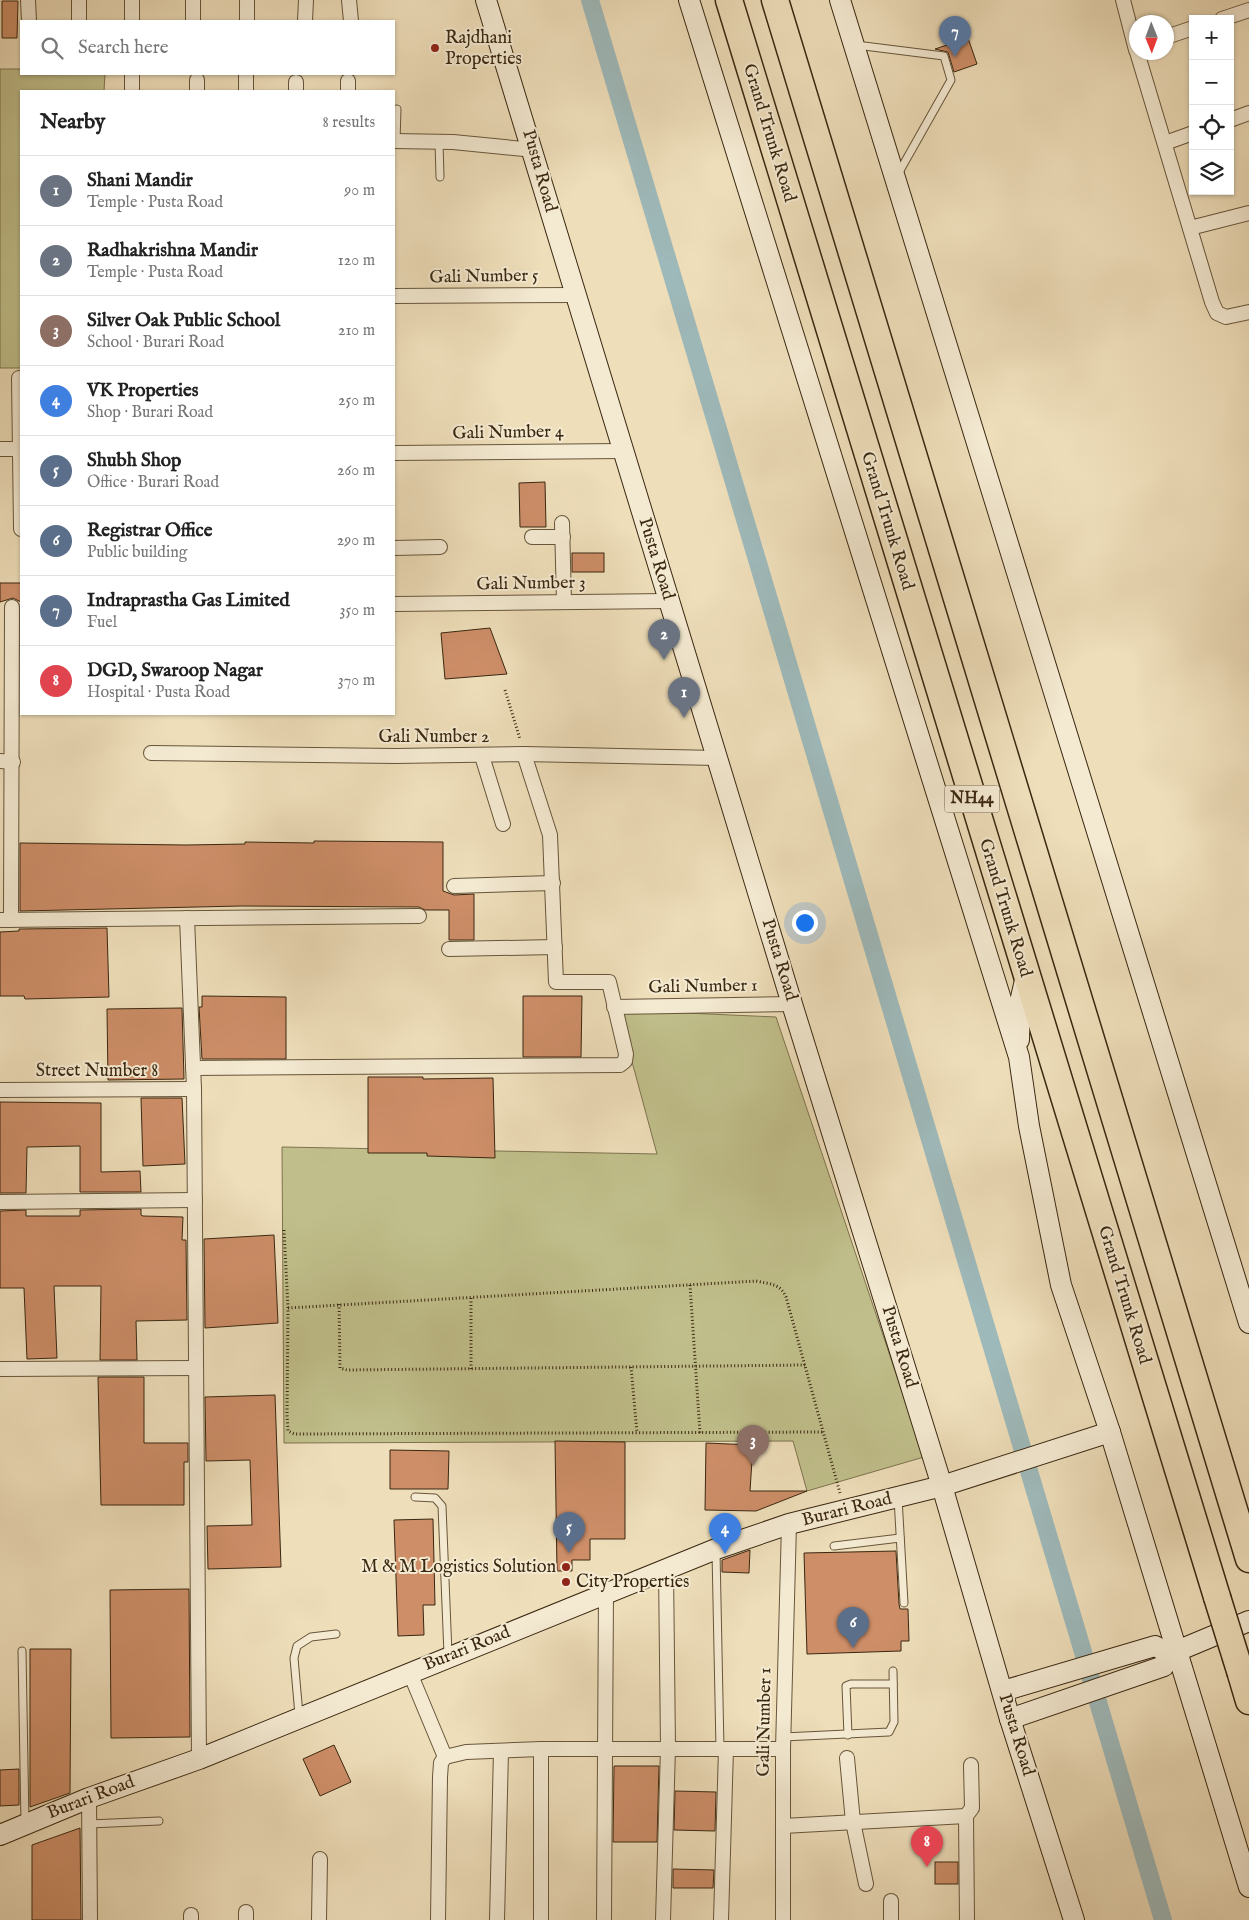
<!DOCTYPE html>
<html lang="en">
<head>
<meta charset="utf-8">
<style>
	:root { --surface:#fff; --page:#f2f2f2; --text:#222; --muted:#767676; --line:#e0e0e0; --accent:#8f2418 }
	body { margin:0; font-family:"IM FELL English",serif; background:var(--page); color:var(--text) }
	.controls { position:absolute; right:15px; top:15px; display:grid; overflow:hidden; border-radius:0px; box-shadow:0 1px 4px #0004 }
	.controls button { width:45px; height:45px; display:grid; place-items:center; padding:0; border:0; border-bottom:1px solid var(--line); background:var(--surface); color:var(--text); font:25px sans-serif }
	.compass { position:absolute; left:1129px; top:15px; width:45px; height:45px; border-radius:50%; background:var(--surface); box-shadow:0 1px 4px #0004; rotate:179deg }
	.you { position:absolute; left:804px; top:922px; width:18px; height:18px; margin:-12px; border:4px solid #fff; border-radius:50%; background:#1a73e8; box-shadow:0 0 0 8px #1a73e833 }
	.badge { display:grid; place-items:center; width:32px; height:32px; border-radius:50%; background:var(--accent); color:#fff; font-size:16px; font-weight:700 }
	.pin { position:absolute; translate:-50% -41px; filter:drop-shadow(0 1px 2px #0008) }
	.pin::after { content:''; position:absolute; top:26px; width:18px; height:15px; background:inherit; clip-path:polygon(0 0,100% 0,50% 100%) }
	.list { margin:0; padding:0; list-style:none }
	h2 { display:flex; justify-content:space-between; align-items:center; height:65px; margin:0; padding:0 20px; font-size:21px }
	h2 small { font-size:16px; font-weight:400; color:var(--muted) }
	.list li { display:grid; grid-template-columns:32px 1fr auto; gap:15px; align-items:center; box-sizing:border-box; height:70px; padding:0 20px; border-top:1px solid var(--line) }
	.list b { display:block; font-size:19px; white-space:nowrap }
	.list p { margin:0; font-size:16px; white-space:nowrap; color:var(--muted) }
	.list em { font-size:16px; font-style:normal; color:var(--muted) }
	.icon { flex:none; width:28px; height:28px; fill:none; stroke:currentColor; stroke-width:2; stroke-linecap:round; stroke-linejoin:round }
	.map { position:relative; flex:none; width:1249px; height:1920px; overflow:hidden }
	.search { position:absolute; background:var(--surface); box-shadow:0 1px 4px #0004; left:20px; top:20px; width:375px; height:55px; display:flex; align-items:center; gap:12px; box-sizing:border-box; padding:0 18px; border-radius:0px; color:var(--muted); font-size:19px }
	.panel { position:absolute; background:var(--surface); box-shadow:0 1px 4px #0004; left:20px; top:90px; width:375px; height:625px; border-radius:0px }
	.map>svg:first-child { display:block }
</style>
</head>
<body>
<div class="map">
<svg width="1249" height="1920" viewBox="0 0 1249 1920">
	<rect width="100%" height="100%" fill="#eedeba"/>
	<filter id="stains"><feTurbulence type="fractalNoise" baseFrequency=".004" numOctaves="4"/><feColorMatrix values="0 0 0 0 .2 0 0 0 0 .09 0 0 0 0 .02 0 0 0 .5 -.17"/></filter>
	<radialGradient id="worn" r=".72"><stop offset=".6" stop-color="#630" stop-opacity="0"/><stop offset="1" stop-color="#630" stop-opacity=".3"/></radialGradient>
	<g fill="#c0bf8b" stroke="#7d734e">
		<polygon points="0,69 21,69 21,74 105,74 104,91 21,91 21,368 0,368"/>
		<polygon points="618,1010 776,1017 924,1457 807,1491 793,1441 284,1443 282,1147 657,1154"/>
	</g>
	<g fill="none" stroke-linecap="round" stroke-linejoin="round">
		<polyline stroke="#9eb9ba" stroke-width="18" points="590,0 1163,1920"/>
	</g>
	<g fill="#cd8e68" stroke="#3a2710">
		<polygon points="2,1 18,1 17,38 2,38"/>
		<polygon points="968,38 977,64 954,72 948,52 935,49"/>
		<polygon points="545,482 546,527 520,527 519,483"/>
		<rect x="572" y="553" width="32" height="19"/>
		<polygon points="0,583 21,583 21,602 13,598 0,602"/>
		<polygon points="490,628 507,674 445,679 441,633"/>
		<polygon points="314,841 443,842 443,891 454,895 474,894 474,940 449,940 449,910 425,910 419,907 241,906 20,911 20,843 187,845 245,844 245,842 314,843"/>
		<polygon points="107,928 109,997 25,999 24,996 0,996 0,932 19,931 19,929"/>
		<polygon points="202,996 286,997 286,1059 202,1059 199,1007 202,1007"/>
		<polygon points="523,996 582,996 581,1057 523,1057"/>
		<polygon points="182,1008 184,1079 108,1080 107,1009"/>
		<polygon points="368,1077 423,1077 423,1079 493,1078 495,1158 427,1156 427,1153 368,1153"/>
		<polygon points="141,1098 182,1098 185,1164 143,1166"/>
		<polygon points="0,1102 101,1103 101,1172 140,1171 141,1192 80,1192 80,1146 27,1147 26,1193 0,1193"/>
		<polygon points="141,1209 141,1215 143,1216 183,1217 182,1240 186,1240 187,1320 136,1321 137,1360 100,1360 101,1286 54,1286 57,1358 27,1359 24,1288 0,1288 0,1211 26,1210 26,1216 80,1216 80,1210"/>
		<polygon points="274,1235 278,1323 205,1328 204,1239"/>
		<polygon points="98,1377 144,1377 144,1443 188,1443 188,1462 184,1462 184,1505 101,1505"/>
		<polygon points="275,1395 281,1567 208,1569 207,1526 252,1525 250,1460 206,1461 205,1397"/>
		<polygon points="555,1441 625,1442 625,1539 590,1539 590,1560 572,1560 572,1571 557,1571"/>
		<polygon points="706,1443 753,1445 750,1491 807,1491 756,1511 705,1510"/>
		<polygon points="390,1450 449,1451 448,1489 390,1489"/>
		<polygon points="433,1519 435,1605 423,1605 424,1635 398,1636 394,1520"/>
		<polygon points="750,1550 749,1573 722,1572 722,1560"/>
		<polygon points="896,1551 899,1604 900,1609 908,1609 909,1641 901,1641 901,1651 807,1654 804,1553"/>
		<polygon points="189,1589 190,1737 111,1738 110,1590"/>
		<polygon points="30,1649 71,1649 70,1793 30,1807"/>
		<polygon points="334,1745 351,1782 320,1796 303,1759"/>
		<polygon points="614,1766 659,1766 657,1842 613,1842"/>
		<polygon points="19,1769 19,1805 0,1806 0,1770"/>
		<polygon points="675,1791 716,1792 715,1831 674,1830"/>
		<polygon points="80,1828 81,1920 32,1920 32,1845"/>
		<rect x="935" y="1862" width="23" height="22"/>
		<polygon points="673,1869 714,1870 713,1888 673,1888"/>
	</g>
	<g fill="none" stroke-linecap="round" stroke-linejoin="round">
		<defs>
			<g id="lane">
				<polyline points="856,45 944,56 951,80 898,174"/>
				<polyline points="396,141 397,109"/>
				<polyline points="439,142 440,177"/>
				<polyline points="415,1497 435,1498 442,1506 448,1654"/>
				<polyline points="898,1498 904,1603"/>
				<polyline points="834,1546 900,1538"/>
				<polyline points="716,1552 720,1749"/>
				<polyline points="22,1651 25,1823"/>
				<polyline points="299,1715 294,1658 297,1646 311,1637 336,1634"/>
				<polyline points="848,1735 846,1686 851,1684 893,1684"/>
				<polyline points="783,1737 889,1732 894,1722 893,1671"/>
				<polyline points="89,1824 159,1821"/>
			</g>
			<g id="street">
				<polyline points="28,0 29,21"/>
				<polyline points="132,0 132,21"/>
				<polyline points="247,0 247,21"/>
				<polyline points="349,0 351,21"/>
				<polyline points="1123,0 1136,50"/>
				<polyline points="1222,19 1249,10"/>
				<polyline points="79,21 79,0"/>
				<polyline points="193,21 193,0"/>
				<polyline points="305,21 306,0"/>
				<polyline points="1166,37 1193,28"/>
				<polyline points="1137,52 1212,302 1217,313 1226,317 1249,312"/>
				<polyline points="132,74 132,91"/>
				<polyline points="246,76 246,91"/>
				<polyline points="197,91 197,80"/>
				<polyline points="296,91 296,82"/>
				<polyline points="348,91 348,81"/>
				<polyline points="1230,120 1249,113"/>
				<polyline points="394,141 453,142 534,150"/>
				<polyline points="1165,143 1193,133"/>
				<polyline points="1190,228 1249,213"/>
				<polyline points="394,296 575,295"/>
				<polyline points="19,378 21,529"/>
				<polyline points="0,449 21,449"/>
				<polyline points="394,453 623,451"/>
				<polyline points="562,523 564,602"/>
				<polyline points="532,537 563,537"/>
				<polyline points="394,548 440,547"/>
				<polyline points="394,604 669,601"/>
				<polyline points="151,753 395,756 524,754 717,758"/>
				<polyline points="482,756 503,824"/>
				<polyline points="0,761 13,762"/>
				<polyline points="454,886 553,883"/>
				<polyline points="187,918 194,1089 199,1759"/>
				<polyline points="0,920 419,916"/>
				<polyline points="11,920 12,607"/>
				<polyline points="449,949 555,947"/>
				<polyline points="614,1007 792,1004"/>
				<polyline points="193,1068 620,1065 625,1061 626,1054 609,982 556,982 550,835 524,754"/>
				<polyline points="0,1090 194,1089"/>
				<polyline points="0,1202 195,1200"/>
				<polyline points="0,1369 196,1368"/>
				<polyline points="410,1673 445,1757"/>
				<polyline points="541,1749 541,1920"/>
				<polyline points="847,1758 853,1822 866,1884"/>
				<polyline points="89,1798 90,1920"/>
				<polyline points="966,1816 967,1920"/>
				<polyline points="783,1826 966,1816 972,1808 971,1765"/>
				<polyline points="246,1912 246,1920"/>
				<polyline points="191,1915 191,1920"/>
				<polyline points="319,1920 320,1859"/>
				<polyline points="438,1920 440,1777 441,1763 445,1757 466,1752 541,1749 783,1749"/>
				<polyline points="497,1920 501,1751"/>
				<polyline points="604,1920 606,1593"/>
				<polyline points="663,1920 668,1748 666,1569"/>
				<polyline points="721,1920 726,1749"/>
				<polyline points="783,1920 783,1749 789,1524"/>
				<polyline points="891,1920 891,1901"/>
			</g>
			<g id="secondary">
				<polyline points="486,0 792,1004 942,1486 1010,1719 1074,1920"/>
				<polyline points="689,0 1019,1057 1029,1126 1061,1285 1110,1432 1249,1887"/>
				<polyline points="840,0 1249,1323"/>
				<polyline points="1019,1040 1020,1002 1026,976"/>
				<polyline points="1003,1691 1155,1646 1170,1654"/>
				<polyline points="1010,1719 1164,1666 1170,1654 1249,1621"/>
				<polyline points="0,1835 89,1798 199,1759 716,1549 789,1524 942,1486 1110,1432"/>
			</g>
			<g id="highway">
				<polyline points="729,0 1217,1597"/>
				<polyline points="775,0 1249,1559"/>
				<polyline points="1241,1674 1249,1701"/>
			</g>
		</defs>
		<use href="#lane" stroke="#67553a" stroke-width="9"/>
		<use href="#street" stroke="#67553a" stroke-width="16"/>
		<use href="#secondary" stroke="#3a2710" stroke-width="22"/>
		<use href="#highway" stroke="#3a2710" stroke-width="29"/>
		<g stroke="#3a2710" stroke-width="3" stroke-dasharray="1 2.5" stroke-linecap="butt">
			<polyline points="505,690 520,739"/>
			<polyline points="284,1230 288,1308 287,1415 288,1431 294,1434 823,1432"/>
			<polyline points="690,1285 700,1433"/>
			<polyline points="339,1304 340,1368 347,1370 805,1365"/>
			<path d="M 288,1308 L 756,1281 C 769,1284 780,1283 786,1297 L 840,1493"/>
			<polyline points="631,1367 637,1433"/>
			<polyline points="471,1369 471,1296"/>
		</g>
		<use href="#lane" stroke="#f4ead2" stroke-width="7"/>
		<use href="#street" stroke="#f4ead2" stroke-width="14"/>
		<use href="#secondary" stroke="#f4ead2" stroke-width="20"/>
		<use href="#highway" stroke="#eedeba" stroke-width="26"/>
		<defs>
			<polyline id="highway-bridge" points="1217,1597 1241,1674"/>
		</defs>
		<use href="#highway-bridge" stroke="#3a2710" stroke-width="29" stroke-linecap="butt"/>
		<use href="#highway-bridge" stroke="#eedeba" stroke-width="26"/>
	</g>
	<g fill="#8f2418" stroke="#f4ead2" stroke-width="2">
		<circle cx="435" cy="48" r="5"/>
		<circle cx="566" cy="1567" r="5"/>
		<circle cx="566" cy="1582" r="5"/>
	</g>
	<g text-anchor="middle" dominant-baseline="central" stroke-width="4" stroke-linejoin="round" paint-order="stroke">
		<rect fill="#f4ead2" stroke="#72624a" stroke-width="1" x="944.5" y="785.5" width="55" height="27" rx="4"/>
		<g font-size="16" font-weight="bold" fill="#3a2710">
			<text x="972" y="799">NH44</text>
		</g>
		<g font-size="18" fill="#3a2710" stroke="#f4ead2" text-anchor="start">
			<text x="445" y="38">Rajdhani<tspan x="445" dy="21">Properties</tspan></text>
			<text x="556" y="1567" text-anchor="end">M &amp; M Logistics Solution</text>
			<text x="576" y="1582">City Properties</text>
		</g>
		<g font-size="18" fill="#3a2710" stroke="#f4ead2">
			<text transform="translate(769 133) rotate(73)">Grand Trunk Road</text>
			<text transform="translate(539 171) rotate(74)">Pusta Road</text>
			<text transform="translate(484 277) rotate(-1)">Gali Number 5</text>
			<text transform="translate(508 433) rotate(-1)">Gali Number 4</text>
			<text transform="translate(887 521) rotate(73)">Grand Trunk Road</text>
			<text transform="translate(656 559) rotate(73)">Pusta Road</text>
			<text transform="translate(531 584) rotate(-1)">Gali Number 3</text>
			<text x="434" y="737">Gali Number 2</text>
			<text transform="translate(1005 908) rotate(73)">Grand Trunk Road</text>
			<text transform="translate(779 960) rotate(73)">Pusta Road</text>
			<text transform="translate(703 987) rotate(-1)">Gali Number 1</text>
			<text x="97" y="1071">Street Number 8</text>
			<text transform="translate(1124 1295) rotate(73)">Grand Trunk Road</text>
			<text transform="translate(899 1347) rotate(73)">Pusta Road</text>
			<text transform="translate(847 1510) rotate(-14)">Burari Road</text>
			<text transform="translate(467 1649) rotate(-22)">Burari Road</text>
			<text transform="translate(765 1722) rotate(-89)">Gali Number 1</text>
			<text transform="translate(1016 1735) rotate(73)">Pusta Road</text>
			<text transform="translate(91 1798) rotate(-21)">Burari Road</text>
		</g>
	</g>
	<rect width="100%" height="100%" filter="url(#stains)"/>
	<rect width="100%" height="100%" fill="url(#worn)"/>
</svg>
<div class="controls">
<button>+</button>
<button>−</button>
<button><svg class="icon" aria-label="locate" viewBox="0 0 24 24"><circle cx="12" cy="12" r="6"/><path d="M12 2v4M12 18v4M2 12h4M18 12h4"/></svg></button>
<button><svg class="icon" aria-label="layers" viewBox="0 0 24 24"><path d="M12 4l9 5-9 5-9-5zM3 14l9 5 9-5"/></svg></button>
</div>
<svg class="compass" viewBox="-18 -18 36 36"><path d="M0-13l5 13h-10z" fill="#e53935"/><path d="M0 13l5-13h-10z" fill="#767676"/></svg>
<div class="you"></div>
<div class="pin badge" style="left:684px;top:718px;background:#6b7280">1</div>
<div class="pin badge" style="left:664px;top:660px;background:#6b7280">2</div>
<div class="pin badge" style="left:753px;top:1466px;background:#8d6e63">3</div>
<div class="pin badge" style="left:725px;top:1554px;background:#3f7fe0">4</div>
<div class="pin badge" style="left:569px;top:1553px;background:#5c6f8a">5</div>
<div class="pin badge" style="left:853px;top:1648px;background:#5c6f8a">6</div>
<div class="pin badge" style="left:955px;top:57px;background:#5c6f8a">7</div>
<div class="pin badge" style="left:927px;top:1867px;background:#e0444e">8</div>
<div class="search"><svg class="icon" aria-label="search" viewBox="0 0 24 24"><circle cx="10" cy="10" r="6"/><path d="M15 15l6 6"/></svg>Search here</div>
<section class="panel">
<h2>Nearby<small>8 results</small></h2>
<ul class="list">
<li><span class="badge" style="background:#6b7280">1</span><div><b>Shani Mandir</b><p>Temple · Pusta Road</p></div><em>90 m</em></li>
<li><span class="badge" style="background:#6b7280">2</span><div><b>Radhakrishna Mandir</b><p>Temple · Pusta Road</p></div><em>120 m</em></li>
<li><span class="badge" style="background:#8d6e63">3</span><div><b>Silver Oak Public School</b><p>School · Burari Road</p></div><em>210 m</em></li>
<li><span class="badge" style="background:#3f7fe0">4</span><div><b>VK Properties</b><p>Shop · Burari Road</p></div><em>250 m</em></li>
<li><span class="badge" style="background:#5c6f8a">5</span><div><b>Shubh Shop</b><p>Office · Burari Road</p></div><em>260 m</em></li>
<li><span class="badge" style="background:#5c6f8a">6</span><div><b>Registrar Office</b><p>Public building</p></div><em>290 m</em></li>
<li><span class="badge" style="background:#5c6f8a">7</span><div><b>Indraprastha Gas Limited</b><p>Fuel</p></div><em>350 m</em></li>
<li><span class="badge" style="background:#e0444e">8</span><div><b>DGD, Swaroop Nagar</b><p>Hospital · Pusta Road</p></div><em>370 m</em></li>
</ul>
</section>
</div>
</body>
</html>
